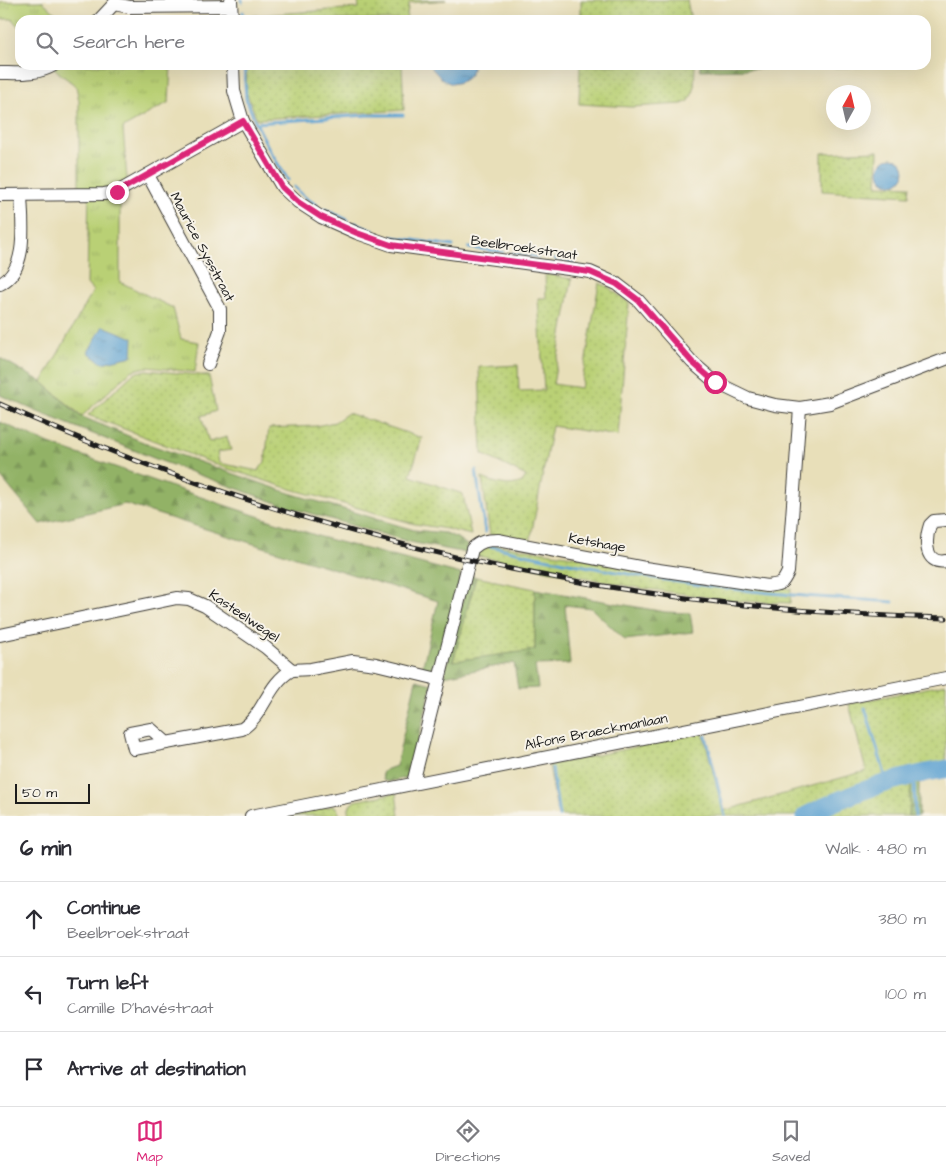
<!DOCTYPE html>
<html lang="en">
<head>
<meta charset="utf-8">
<style>
	:root { --surface:#fff; --page:#f2f2f3; --text:#2b2b33; --muted:#7c7c81; --line:#e1e1e2; --accent:#db2777 }
	body { margin:0; font-family:"Architects Daughter",sans-serif; background:var(--page); color:var(--text) }
	.compass { position:absolute; left:826px; top:85px; width:45px; height:45px; border-radius:50%; background:var(--surface); box-shadow:0 5px 20px #0002; rotate:8deg }
	.scale { position:absolute; left:15px; bottom:12px; width:75px; box-sizing:border-box; padding-left:5px; border:2px solid #1c1c1c; border-top:0; font-size:14px; line-height:18px; white-space:nowrap; color:#1c1c1c; -webkit-text-stroke:4px #f7f3e8; paint-order:stroke }
	.stop { position:absolute; width:15px; height:15px; margin:-11px; border:4px solid #db2777; border-radius:50%; background:#fff }
	.stop.end { background:#db2777; border-color:#fff; box-shadow:0 1px 5px #0008 }
	.list { margin:0; padding:0; list-style:none }
	h2 { display:flex; justify-content:space-between; align-items:center; height:65px; margin:0; padding:0 20px; font-size:21px }
	h2 small { font-size:16px; font-weight:400; color:var(--muted) }
	.list li { display:grid; grid-template-columns:32px 1fr auto; gap:15px; align-items:center; box-sizing:border-box; height:75px; padding:0 20px; border-top:1px solid var(--line) }
	.list b { display:block; font-size:19px; white-space:nowrap }
	.list p { margin:0; font-size:16px; white-space:nowrap; color:var(--muted) }
	.list em { font-size:16px; font-style:normal; color:var(--muted) }
	.icon { flex:none; width:28px; height:28px; fill:none; stroke:currentColor; stroke-width:2; stroke-linecap:round; stroke-linejoin:round }
	.map { position:relative; flex:none; width:946px; height:816px; overflow:hidden }
	.search { position:absolute; background:var(--surface); box-shadow:0 5px 20px #0002; left:15px; right:15px; top:15px; height:55px; display:flex; align-items:center; gap:12px; box-sizing:border-box; padding:0 18px; border-radius:15px; color:var(--muted); font-size:19px }
	.sheet { height:290px; background:var(--surface) }
	nav { display:flex; justify-content:space-around; align-items:center; box-sizing:border-box; height:70px; border-top:1px solid var(--line); background:var(--surface); font-size:14px; color:var(--muted) }
	nav a { display:grid; justify-items:center; gap:2px }
	nav .on { color:var(--accent) }
	.map>svg:first-child { display:block }
</style>
</head>
<body>
<div class="map">
<svg width="946" height="816" viewBox="0 0 946 816">
	<defs>
		<pattern id="grass-dots" width="8" height="8" patternUnits="userSpaceOnUse" patternTransform="scale(1.25)"><rect width="8" height="8" fill="#b9d075"/><path d="M2 2h.1M6 6h.1" fill="none" stroke="#9eb265" stroke-width="1.8" stroke-linecap="round"/></pattern>
		<pattern id="forest-firs" width="22" height="20" patternUnits="userSpaceOnUse" patternTransform="scale(1.25)"><rect width="22" height="20" fill="#92b266"/><path d="M5 1l3.5 6h-7zM16 11l3.5 6h-7z" fill="#7d9858"/></pattern>
		<pattern id="park-tufts" width="24" height="20" patternUnits="userSpaceOnUse" patternTransform="scale(1.25)"><rect width="24" height="20" fill="#b9d075"/><path d="M3 7l-1-3M5 7V3M7 7l1-3M15 17l-1-3M17 17v-4M19 17l1-3" fill="none" stroke="#9eb265"/></pattern>
		<pattern id="water-ripples" width="26" height="14" patternUnits="userSpaceOnUse" patternTransform="scale(1.25)"><rect width="26" height="14" fill="#5da2d2"/><path d="M2 4q2-2 4 0t4 0M15 11q2-2 4 0t4 0" fill="none" stroke="#4c83aa"/></pattern>
	</defs>
	<rect width="100%" height="100%" fill="#f7f3e8"/>
	<filter id="ink" filterUnits="userSpaceOnUse"><feTurbulence type="fractalNoise" baseFrequency=".02" numOctaves="2"/><feDisplacementMap in="SourceGraphic" scale="10" xChannelSelector="R" yChannelSelector="G"/><feConvolveMatrix kernelMatrix="1 2 1 2 8 2 1 2 1" color-interpolation-filters="sRGB"/></filter>
	<filter id="wash" filterUnits="userSpaceOnUse"><feTurbulence type="fractalNoise" baseFrequency=".0096" numOctaves="4" result="noise"/><feDisplacementMap in="SourceGraphic" scale="20" xChannelSelector="R" yChannelSelector="G"/><feGaussianBlur stdDeviation="1.12" result="paint"/><feColorMatrix in="noise" values="0 0 0 0 0 0 0 0 0 0 0 0 0 0 0 0 0 1.4 0 .05"/><feComposite in="paint" operator="in"/></filter>
	<g filter="url(#wash)">
		<rect width="100%" height="100%" fill="#e8dfb9"/>
		<g fill="url(#grass-dots)" stroke="#6a7648">
			<polygon points="358,0 446,0 409,3 406,20 247,20 247,16 359,8"/>
			<polygon points="581,0 687,0 691,20 581,20"/>
			<polygon points="247,65 402,65 404,110 257,119 246,92"/>
			<polygon points="580,65 695,65 694,90 689,101 682,104 632,107 579,104"/>
			<polygon points="878,151 877,185 910,186 909,196 822,191 822,153"/>
			<path d="M 545,274 L 572,279 L 553,384 L 581,388 L 599,283 L 608,287 L 629,303 L 618,436 L 552,426 L 530,542 L 490,535 L 482,478 C 495,483 509,488 522,482 L 526,476 L 482,454 L 479,367 L 518,365 L 519,391 L 544,390 L 538,298 L 546,298 Z"/>
			<polygon points="146,370 209,376 216,411 201,416 209,442 227,437 231,450 217,452 219,463 258,471 265,462 269,428 316,426 335,422 348,413 422,438 410,476 463,494 471,535 447,529 415,524 291,489 225,468 88,415 134,373"/>
			<polygon points="485,543 782,587 791,589 790,603 736,601 633,587 477,556 476,552"/>
			<polygon points="476,577 535,589 535,650 453,662"/>
			<polygon points="946,684 946,765 886,774 864,786 824,802 794,816 558,816 549,765 703,733 723,811 866,771 849,704"/>
			<polygon points="911,782 909,816 816,816 827,810"/>
			<polygon points="396,793 399,816 349,816 348,810 351,804 355,801"/>
			<polygon points="333,806 337,808 340,816 280,816"/>
		</g>
		<g fill="url(#forest-firs)" stroke="#576741">
			<polygon points="700,65 891,65 892,66 700,70"/>
			<polygon points="0,358 42,382 80,416 148,444 289,493 414,530 445,533 457,538 467,545 466,553 410,542 285,506 161,461 38,412 0,395"/>
			<polygon points="0,422 49,444 221,504 324,538 461,574 441,654 431,669 422,669 438,601 125,504 40,524 0,476"/>
			<polygon points="469,575 476,577 453,661 535,650 535,589 665,612 690,613 693,632 625,640 591,608 565,605 570,664 535,665 538,688 518,689 514,663 444,676"/>
			<polygon points="416,680 432,684 409,777 388,782 383,780 382,773 385,770 396,766"/>
			<polygon points="919,781 919,816 909,816 911,782"/>
		</g>
		<g fill="url(#park-tufts)" stroke="#6a7648">
			<polygon points="42,1 63,20 20,20 20,28 12,19 0,19 0,2"/>
			<polygon points="52,65 171,65 169,102 123,128 127,180 120,197 120,282 173,308 181,339 199,342 195,372 147,367 131,371 82,416 42,382 93,291 87,284 89,188 79,188 79,101 76,86 58,72"/>
		</g>
		<g fill="url(#water-ripples)" stroke="#3c5f77">
			<path d="M 429,65 L 473,65 C 472,72 469,78 462,81 C 447,89 438,75 429,65 Z"/>
			<circle cx="892" cy="171" r="13"/>
			<polygon points="103,326 133,338 132,356 102,363 88,352"/>
		</g>
		<g fill="none" stroke-linecap="round" stroke-linejoin="round">
			<g stroke="#5da2d2" stroke-width="3">
				<polyline points="242,0 242,2"/>
				<polyline points="243,20 243,12"/>
				<polyline points="244,65 246,99 256,123 367,115 403,115"/>
				<polyline points="256,123 270,151 288,180"/>
				<polyline points="294,187 306,198 317,205"/>
				<polyline points="325,209 348,220"/>
				<polyline points="356,223 373,230"/>
				<polyline points="393,237 453,246"/>
				<polyline points="469,248 503,252"/>
				<polyline points="512,253 538,257"/>
				<polyline points="555,259 574,262"/>
				<polyline points="476,470 485,532"/>
				<path d="M 490,546 C 586,568 685,586 783,594 C 820,598 857,599 893,602"/>
				<polyline points="865,708 887,781"/>
				<polyline points="706,736 725,816"/>
				<polyline points="552,768 559,816"/>
				<polyline points="914,774 915,816"/>
			</g>
			<path stroke="#5da2d2" stroke-width="18" d="M 805,816 C 850,793 896,777 946,769"/>
		</g>
	</g>
	<g filter="url(#ink)">
		<g fill="none" stroke-linecap="round" stroke-linejoin="round">
			<defs>
				<g id="minor">
					<polyline points="231,0 232,20"/>
					<polyline points="114,4 129,7 231,6"/>
					<polyline points="99,20 114,4"/>
					<polyline points="233,65 234,91 243,121 282,187 298,202 321,217 357,233 391,245 590,272 617,284 638,300 692,362 715,382 748,398 775,405 800,408 830,403 946,359"/>
					<path d="M 0,73 C 19,73 37,75 54,65"/>
					<polyline points="148,175 220,309 220,331 208,364"/>
					<polyline points="0,195 104,194 117,192 243,121"/>
					<path d="M 0,284 C 29,270 22,222 21,195"/>
					<path d="M 946,520 L 934,521 L 930,525 C 925,540 924,565 946,561"/>
					<polyline points="0,635 177,598 189,599 205,606 265,647 292,670 311,669 353,661 376,664 438,679"/>
					<path d="M 167,743 L 151,729 L 130,733 L 134,749 L 242,729 C 264,715 267,684 292,670"/>
					<path d="M 413,783 L 472,549 C 480,541 487,540 498,540 L 645,568 L 767,586 C 781,584 782,585 788,572 L 800,408"/>
					<polyline points="251,816 946,678"/>
				</g>
			</defs>
			<use href="#minor" stroke="#3b3934" stroke-width="14"/>
			<use href="#minor" stroke="#fff" stroke-width="12"/>
			<defs>
				<path id="rail" d="M 0,404 C 298,539 620,610 946,618"/>
			</defs>
			<use href="#rail" stroke="#1c1c1c" stroke-width="5"/>
			<use href="#rail" stroke="#f7f3e8" stroke-width="3" stroke-dasharray="9" stroke-linecap="butt"/>
		</g>
	</g>
	<g fill="none" stroke-linecap="round" stroke-linejoin="round" filter="url(#ink)">
		<polyline stroke="#db2777" stroke-width="6" points="117,192 243,121 282,187 298,202 321,217 357,233 391,245 590,272 617,284 638,300 692,362 715,382"/>
	</g>
	<g text-anchor="middle" dominant-baseline="central" stroke-width="4" stroke-linejoin="round" paint-order="stroke">
		<g font-size="14" fill="#1c1c1c" stroke="#f7f3e8">
			<text transform="translate(202 247) rotate(62)">Maurice Sysstraat</text>
			<text transform="translate(524 248) rotate(8)">Beelbroekstraat</text>
			<text transform="translate(597 543) rotate(10)">Ketshage</text>
			<text transform="translate(244 616) rotate(34)">Kasteelwegel</text>
			<text transform="translate(596 732) rotate(-11)">Alfons Braeckmanlaan</text>
		</g>
	</g>
</svg>
<svg class="compass" viewBox="-18 -18 36 36"><path d="M0-13l5 13h-10z" fill="#e53935"/><path d="M0 13l5-13h-10z" fill="#7c7c81"/></svg>
<div class="scale">50 m</div>
<div class="stop" style="left:715px;top:382px"></div>
<div class="stop end" style="left:117px;top:192px"></div>
<div class="search"><svg class="icon" aria-label="search" viewBox="0 0 24 24"><circle cx="10" cy="10" r="6"/><path d="M15 15l6 6"/></svg>Search here</div>
</div>
<section class="sheet">
<h2>6 min<small>Walk · 480 m</small></h2>
<ul class="list">
<li><svg class="icon" aria-label="ahead" viewBox="0 0 24 24"><path d="M12 20V5M6 11l6-6 6 6"/></svg><div><b>Continue</b><p>Beelbroekstraat</p></div><em>380 m</em></li>
<li><svg class="icon" aria-label="left" viewBox="0 0 24 24"><path d="M17 20v-9H6M10 6l-5 5 5 5"/></svg><div><b>Turn left</b><p>Camille D'havéstraat</p></div><em>100 m</em></li>
<li><svg class="icon" aria-label="arrive" viewBox="0 0 24 24"><path d="M6 21V4h12l-3 4 3 4H6"/></svg><div><b>Arrive at destination</b></div></li>
</ul>
</section>
<nav>
<a class="on"><svg class="icon" aria-label="map" viewBox="0 0 24 24"><path d="M3 6l6-2 6 2 6-2v14l-6 2-6-2-6 2zM9 4v14M15 6v14"/></svg>Map</a>
<a><svg class="icon" aria-label="directions" viewBox="0 0 24 24"><path d="M12 3l9 9-9 9-9-9zM9 14v-3h6M13 9l2 2-2 2"/></svg>Directions</a>
<a><svg class="icon" aria-label="saved" viewBox="0 0 24 24"><path d="M7 4h10v16l-5-4-5 4z"/></svg>Saved</a>
</nav>
</body>
</html>
